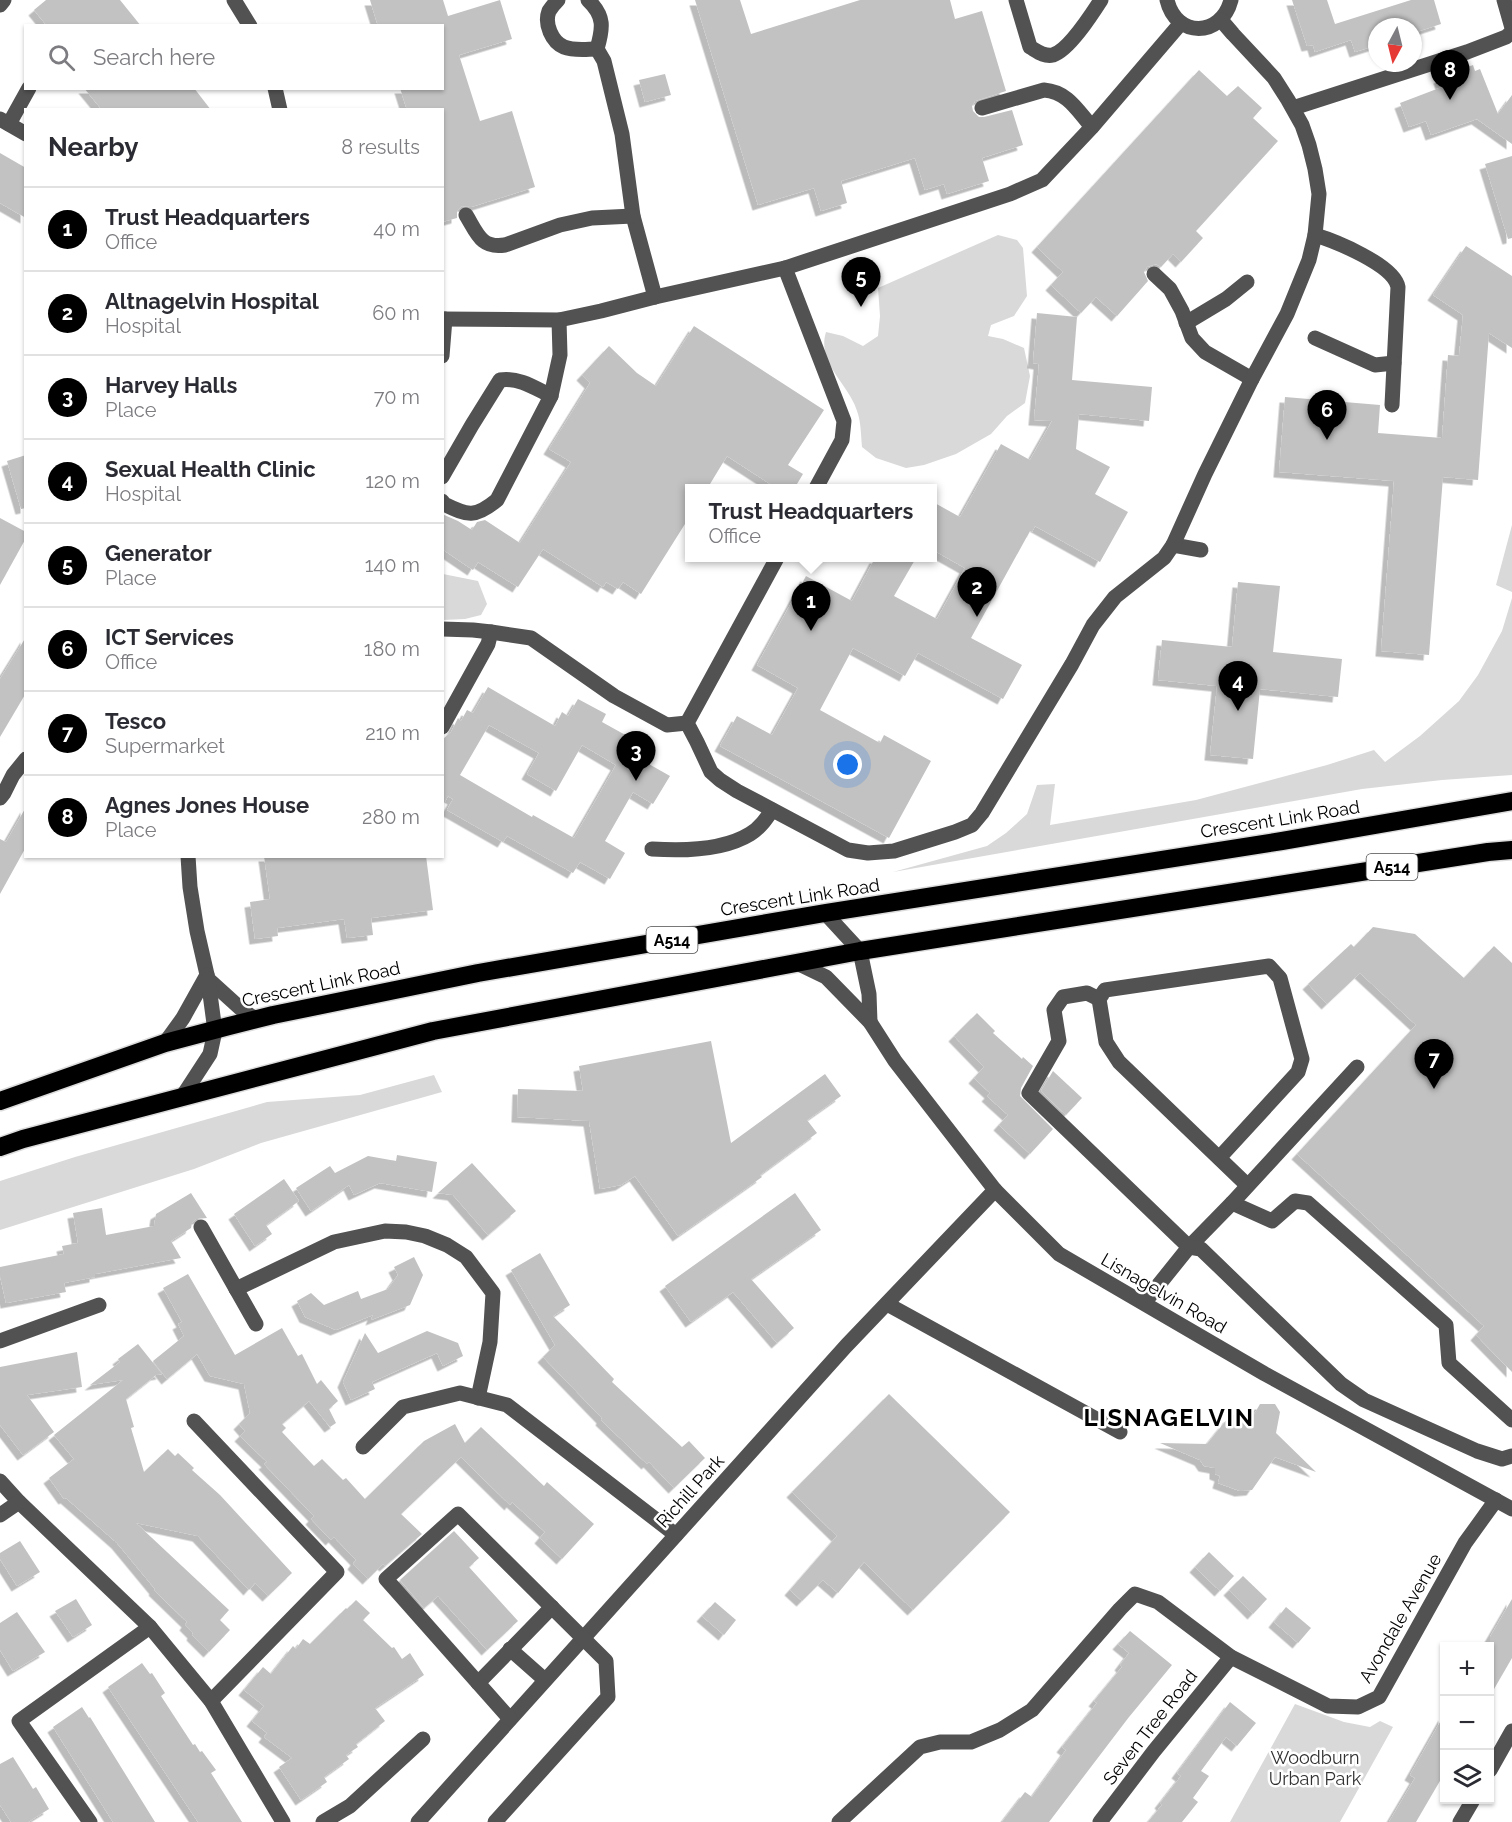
<!DOCTYPE html>
<html lang="en">
<head>
<meta charset="utf-8">
<style>
	:root { --surface:#fff; --page:#f7f7f7; --text:#2b2b33; --muted:#7c7c81; --line:#e1e1e2; --accent:#000 }
	body { margin:0; font-family:Raleway,sans-serif; background:var(--page); color:var(--text) }
	.controls { position:absolute; right:18px; bottom:18px; display:grid; overflow:hidden; border-radius:0px; box-shadow:0 2px 4px #0004 }
	.controls button { width:54px; height:54px; display:grid; place-items:center; padding:0; border:0; border-bottom:2px solid var(--line); background:var(--surface); color:var(--text); font:30px sans-serif }
	.compass { position:absolute; left:1368px; top:18px; width:54px; height:54px; border-radius:50%; background:var(--surface); box-shadow:0 2px 4px #0004; rotate:187deg }
	.you { position:absolute; left:848px; top:765px; width:21px; height:21px; margin:-15px; border:4px solid #fff; border-radius:50%; background:#1a73e8; box-shadow:0 0 0 9px #1a73e833 }
	.badge { display:grid; place-items:center; width:39px; height:39px; border-radius:50%; background:var(--accent); color:#fff; font-size:20px; font-weight:700 }
	.pin { position:absolute; translate:-50% -50px; filter:drop-shadow(0 2px 3px #0008) }
	.pin::after { content:''; position:absolute; top:32px; width:21px; height:18px; background:inherit; clip-path:polygon(0 0,100% 0,50% 100%) }
	.popup { position:absolute; left:685px; top:484px; width:252px; height:78px; box-sizing:border-box; display:grid; place-content:center; border-radius:0px; background:var(--surface); filter:drop-shadow(0 2px 4px #0005); font-size:20px; white-space:nowrap; color:var(--muted) }
	.popup b { font-size:22px; color:var(--text) }
	.popup::after { content:''; position:absolute; left:50%; top:100%; margin-left:-12px; border:12px solid transparent; border-top-color:var(--surface) }
	.list { margin:0; padding:0; list-style:none }
	h2 { display:flex; justify-content:space-between; align-items:center; height:78px; margin:0; padding:0 24px; font-size:26px }
	h2 small { font-size:20px; font-weight:400; color:var(--muted) }
	.list li { display:grid; grid-template-columns:39px 1fr auto; gap:18px; align-items:center; box-sizing:border-box; height:84px; padding:0 24px; border-top:2px solid var(--line) }
	.list b { display:block; font-size:22px; white-space:nowrap }
	.list p { margin:0; font-size:20px; white-space:nowrap; color:var(--muted) }
	.list em { font-size:20px; font-style:normal; color:var(--muted) }
	.icon { flex:none; width:33px; height:33px; fill:none; stroke:currentColor; stroke-width:2; stroke-linecap:round; stroke-linejoin:round }
	.map { position:relative; flex:none; width:1512px; height:1822px; overflow:hidden }
	.search { position:absolute; background:var(--surface); box-shadow:0 2px 4px #0004; left:24px; top:24px; width:420px; height:66px; display:flex; align-items:center; gap:15px; box-sizing:border-box; padding:0 21px; border-radius:0px; color:var(--muted); font-size:22px }
	.panel { position:absolute; background:var(--surface); box-shadow:0 2px 4px #0004; left:24px; top:108px; width:420px; height:750px; border-radius:0px }
	.map>svg:first-child { display:block }
</style>
</head>
<body>
<div class="map">
<svg width="1512" height="1822" viewBox="0 0 1512 1822">
	<defs>
		<filter id="shadow"><feDropShadow dx="-5.5" dy="5.5" stdDeviation="0" flood-color="#0004"/></filter>
	</defs>
	<rect width="100%" height="100%" fill="#fff"/>
	<g fill="#d9d9d9">
		<path d="M 998,235 L 1017,240 L 1023,248 L 1027,296 L 1014,316 L 991,325 L 988,336 L 1003,339 L 1024,348 L 1030,376 L 1025,403 L 1007,416 L 991,434 L 956,454 L 924,465 L 906,468 L 876,458 L 862,447 C 861,436 861,424 858,414 C 851,385 816,364 826,332 L 843,336 L 863,346 L 878,336 L 880,316 L 878,288 Z"/>
		<polygon points="1512,525 1512,592 1496,585"/>
		<polygon points="443,574 478,581 487,604 481,615 465,619 443,620"/>
		<polygon points="1512,598 1512,775 1442,780 1362,789 893,872 987,846 1006,833 1027,814 1037,785 1055,784 1050,825 1196,800 1327,765 1374,750 1385,762 1420,736 1459,701 1478,675 1502,631"/>
		<polygon points="434,1075 442,1092 261,1143 194,1169 0,1230 0,1181 75,1157 267,1102 360,1095"/>
		<polygon points="1295,1704 1344,1722 1370,1727 1380,1721 1393,1727 1340,1822 1230,1822"/>
	</g>
	<g fill="#c2c2c2" fill-rule="evenodd" filter="url(#shadow)">
		<polygon points="46,0 120,0 141,26 47,26 34,10"/>
		<polygon points="370,0 443,0 448,16 500,0 512,39 459,55 480,121 512,111 535,187 471,207 462,206 457,211 457,218 442,222 442,110 407,110 400,88 442,88 442,26 378,26"/>
		<polygon points="695,0 740,0 751,34 860,0 950,0 955,19 982,11 1006,91 975,101 972,106 973,111 979,117 984,117 1012,110 1023,145 982,158 989,181 947,194 944,184 925,190 915,158 841,181 847,203 821,211 814,188 758,205"/>
		<polygon points="1292,0 1327,0 1335,24 1411,0 1434,0 1441,24 1413,33 1413,27 1377,27 1377,45 1355,52 1351,40 1315,52 1313,45 1307,46"/>
		<polygon points="1473,65 1475,71 1480,69 1498,114 1512,95 1512,144 1477,119 1431,135 1426,121 1409,127 1400,103 1442,87 1439,78"/>
		<polygon points="1199,70 1227,96 1238,86 1262,108 1253,118 1278,141 1196,231 1203,238 1181,262 1173,254 1161,267 1156,264 1147,267 1144,272 1148,281 1117,316 1096,297 1081,313 1051,285 1063,272 1037,247"/>
		<polygon points="665,74 671,95 645,102 639,80"/>
		<polygon points="84,88 194,88 211,110 102,110"/>
		<polygon points="0,153 26,168 26,218 0,203"/>
		<polygon points="1512,156 1512,238 1508,239 1485,164"/>
		<polygon points="1466,246 1512,276 1512,348 1489,333 1478,480 1443,477 1429,655 1381,651 1394,481 1279,472 1285,397 1380,405 1378,433 1442,438 1448,355 1459,356 1463,315 1433,295"/>
		<polygon points="1037,313 1077,317 1072,380 1152,387 1149,421 1079,414 1076,449 1110,467 1095,494 1128,512 1100,562 1035,526 1032,532 1030,531 971,638 1022,665 1003,699 918,653 905,676 853,648 820,710 880,743 884,735 931,761 889,838 720,746 737,716 772,735 798,688 757,665 806,576 852,601 875,558 916,558 894,596 937,619 965,568 933,550 933,502 960,517 1001,444 1030,460 1052,421 1034,420 1039,364 1033,363"/>
		<polygon points="694,326 824,410 788,465 803,474 794,489 778,489 727,456 707,489 690,489 690,516 641,594 623,582 618,589 606,582 603,587 543,549 518,587 478,562 473,570 442,549 442,514 458,521 472,530 477,522 485,520 520,543 571,462 549,449 590,383 582,375 609,346 637,373 656,386"/>
		<polygon points="26,455 26,508 21,509 7,461"/>
		<polygon points="0,518 26,532 26,538 0,585"/>
		<polygon points="1238,582 1280,586 1273,652 1342,659 1338,697 1260,689 1253,759 1210,755 1217,686 1158,680 1162,640 1232,647"/>
		<polygon points="26,637 26,693 0,737 0,679"/>
		<path d="M 488,687 L 555,726 L 562,712 L 568,716 L 578,699 L 606,714 L 602,722 L 647,747 L 640,759 L 670,776 L 653,804 L 633,792 L 605,841 L 625,853 L 610,879 L 580,862 L 573,873 L 507,836 L 503,842 L 447,810 L 453,799 L 448,796 L 442,807 L 442,740 L 451,732 L 458,718 L 461,721 L 467,710 L 473,713 ZM 489,725 L 539,753 L 527,774 L 556,791 L 582,745 L 616,765 L 574,838 L 533,815 L 532,817 L 460,775 Z"/>
		<polygon points="26,807 26,847 0,894 0,839 6,842"/>
		<polygon points="264,856 426,856 433,910 371,918 373,935 347,938 344,919 277,928 278,936 255,939 250,902 270,899"/>
		<polygon points="1373,927 1415,934 1464,978 1494,946 1512,963 1512,1372 1476,1335 1484,1326 1297,1154 1416,1025 1360,973 1327,1004 1308,984 1351,944 1354,947"/>
		<polygon points="977,1013 995,1031 993,1033 1022,1059 1023,1057 1033,1066 1021,1088 1020,1096 1053,1129 1030,1154 999,1125 1008,1115 987,1096 990,1093 974,1078 984,1067 954,1036"/>
		<polygon points="711,1041 731,1143 825,1074 841,1096 807,1120 817,1133 760,1175 762,1177 678,1236 635,1176 621,1185 600,1189 589,1121 517,1117 518,1089 583,1091 579,1066"/>
		<polygon points="1053,1071 1082,1098 1066,1115 1041,1091"/>
		<polygon points="397,1155 437,1162 432,1192 380,1183 354,1195 349,1185 311,1211 296,1188 330,1166 335,1173 368,1156 396,1161"/>
		<polygon points="472,1163 516,1211 488,1235 453,1195 438,1193"/>
		<polygon points="284,1179 299,1201 266,1225 272,1234 255,1246 234,1214"/>
		<polygon points="191,1193 207,1218 196,1219 192,1223 191,1228 171,1241 181,1258 95,1274 95,1277 64,1283 66,1292 6,1303 0,1276 0,1267 64,1254 62,1246 78,1243 73,1213 102,1208 106,1235 154,1226 156,1214"/>
		<polygon points="795,1193 821,1230 751,1279 794,1328 777,1343 733,1292 691,1322 665,1286"/>
		<polygon points="540,1253 570,1305 553,1316 614,1379 612,1382 682,1447 689,1441 705,1458 674,1488 649,1462 647,1464 601,1420 602,1418 543,1357 555,1345 511,1270"/>
		<polygon points="414,1257 423,1275 410,1305 371,1320 373,1315 336,1330 305,1317 297,1301 311,1293 324,1305 358,1291 361,1299 388,1289 398,1275 394,1267"/>
		<polygon points="188,1274 235,1355 282,1328 298,1356 302,1354 317,1384 321,1380 338,1401 329,1409 336,1423 330,1427 309,1401 282,1424 286,1428 282,1432 314,1466 322,1459 343,1480 346,1478 365,1499 424,1441 455,1424 465,1443 481,1427 544,1486 547,1482 594,1524 562,1559 540,1538 545,1532 512,1502 510,1505 461,1457 401,1514 422,1534 385,1566 383,1564 368,1579 353,1564 356,1560 334,1537 331,1540 311,1519 314,1516 264,1464 267,1462 240,1436 245,1431 239,1424 250,1413 244,1384 210,1376 197,1354 167,1379 153,1361 184,1336 178,1324 182,1322 163,1288"/>
		<polygon points="427,1331 458,1343 463,1356 443,1366 437,1353 372,1382 375,1389 351,1400 343,1382 365,1333 378,1353"/>
		<polygon points="138,1344 162,1374 156,1375 126,1399 134,1427 131,1428 144,1472 168,1449 175,1456 178,1453 194,1468 192,1470 220,1495 292,1573 268,1596 255,1583 249,1590 198,1536 136,1523 229,1610 220,1620 230,1630 209,1652 192,1635 193,1633 185,1625 187,1622 154,1590 155,1589 117,1543 66,1498 64,1499 49,1478 74,1459 54,1435 123,1380 90,1385 120,1362 118,1359"/>
		<polygon points="77,1352 82,1387 27,1395 54,1432 23,1455 0,1425 0,1367"/>
		<polygon points="889,1394 1010,1512 913,1610 864,1562 838,1593 823,1580 802,1601 790,1590 837,1536 792,1492"/>
		<polygon points="1260,1404 1275,1404 1280,1412 1276,1433 1316,1472 1275,1457 1252,1490 1240,1491 1218,1483 1220,1476 1215,1474 1215,1468 1204,1466 1200,1460 1160,1443 1207,1444 1228,1418 1235,1414 1253,1416"/>
		<polygon points="454,1531 479,1558 469,1567 518,1621 487,1650 438,1596 424,1608 400,1580"/>
		<polygon points="20,1541 40,1572 17,1586 0,1559 0,1553"/>
		<polygon points="1209,1552 1234,1576 1220,1591 1195,1567"/>
		<polygon points="1243,1576 1267,1599 1253,1614 1229,1590"/>
		<polygon points="76,1599 92,1625 73,1637 55,1611"/>
		<polygon points="1512,1599 1512,1658 1490,1696 1490,1637"/>
		<polygon points="356,1600 370,1613 363,1620 392,1648 394,1647 402,1659 410,1653 424,1675 375,1708 385,1721 356,1744 358,1747 346,1755 349,1759 324,1777 327,1782 301,1800 279,1767 292,1758 264,1737 267,1733 252,1721 264,1706 244,1690 263,1667 271,1674 293,1646 296,1649 303,1639 310,1644 346,1608 347,1609"/>
		<polygon points="715,1602 736,1620 724,1635 702,1616"/>
		<polygon points="1286,1607 1311,1628 1298,1643 1274,1622"/>
		<polygon points="17,1612 45,1652 13,1671 0,1650 0,1623"/>
		<polygon points="1130,1631 1172,1665 1129,1717 1049,1822 1002,1822 1025,1792 1032,1797 1066,1750 1062,1747 1097,1703 1094,1701 1122,1667 1120,1665 1129,1653 1118,1644"/>
		<polygon points="142,1663 150,1674 152,1673 165,1693 161,1696 193,1745 195,1744 200,1752 202,1751 216,1770 211,1773 242,1822 198,1822 108,1687"/>
		<polygon points="1230,1702 1256,1723 1237,1746 1226,1737 1201,1771 1209,1776 1193,1798 1198,1802 1182,1822 1148,1822 1162,1805 1160,1803 1181,1776 1177,1773"/>
		<polygon points="82,1707 89,1718 90,1717 155,1822 113,1822 53,1727"/>
		<polygon points="1444,1715 1444,1774 1416,1822 1389,1822 1415,1778 1410,1775"/>
		<polygon points="13,1757 33,1789 36,1787 49,1809 28,1822 11,1822 0,1805 0,1764"/>
	</g>
	<g fill="none" stroke-linecap="round" stroke-linejoin="round">
		<defs>
			<g id="highway">
				<polyline points="0,1101 165,1043 229,1026 273,1015 478,973 825,913 1282,841 1512,801"/>
				<polyline points="0,1147 23,1139 433,1031 860,951 1488,852 1512,850"/>
			</g>
		</defs>
		<use href="#highway" stroke="#dbdbdb" stroke-width="21"/>
		<g stroke="#525252" stroke-width="15">
			<polyline points="234,0 250,26"/>
			<path d="M 558,0 C 555,3 551,8 549,11 C 544,24 552,42 564,47 C 574,51 587,49 597,49"/>
			<path d="M 588,0 C 605,16 603,28 597,49 L 604,61 L 622,134 L 633,216 L 655,297"/>
			<path d="M 1016,0 L 1030,47 C 1037,51 1044,57 1053,55 C 1069,50 1092,14 1101,0"/>
			<path d="M 1167,0 C 1176,38 1221,38 1231,0"/>
			<polyline points="1504,0 1512,28"/>
			<polyline points="0,5 4,0"/>
			<polyline points="275,88 280,110"/>
			<path d="M 982,108 L 1044,90 C 1068,92 1077,110 1092,127"/>
			<polyline points="1293,108 1467,52 1506,37 1512,32"/>
			<polyline points="0,119 26,134"/>
			<polyline points="9,124 29,88"/>
			<path d="M 466,215 C 477,233 481,249 505,245 L 560,225 L 592,218 L 633,216"/>
			<path d="M 1315,235 C 1335,241 1394,265 1398,287 L 1392,405"/>
			<polyline points="785,268 844,421 842,440 816,488"/>
			<polyline points="1154,274 1170,289 1182,311 1192,338 1205,352 1252,379"/>
			<polyline points="442,319 559,320 601,311 655,297 785,268 1010,194 1042,180 1092,127 1181,23"/>
			<polyline points="1186,323 1226,299 1247,282"/>
			<polyline points="1315,338 1375,365 1394,363"/>
			<polyline points="442,356 445,319"/>
			<path d="M 442,477 L 472,425 L 500,380 C 519,377 535,388 551,396"/>
			<path d="M 442,501 L 444,504 C 468,516 475,518 497,500 L 551,396 L 560,355 L 559,320"/>
			<polyline points="1173,545 1201,550"/>
			<polyline points="777,558 687,723 697,742 711,772 720,780 737,791 848,850 868,853 894,851 955,832 972,825 982,813 1072,664 1093,625 1115,597 1164,558 1173,545 1205,474 1252,379 1287,314 1309,260 1315,235 1319,194 1315,169 1309,145 1302,125 1288,100 1274,78 1233,34 1221,20"/>
			<polyline points="442,629 473,630 491,632"/>
			<polyline points="442,727 488,644 491,632 531,638 614,696 667,725 687,723"/>
			<polyline points="0,798 4,793 13,775 26,759"/>
			<path d="M 652,849 C 682,851 724,850 750,834 C 760,828 766,819 772,810"/>
			<polyline points="188,856 190,887 197,931 208,979 240,1008 255,1019"/>
			<polyline points="825,913 860,951 869,994 870,1022"/>
			<polyline points="797,963 826,977 870,1022 895,1061 995,1190 1059,1254 1265,1374 1512,1509"/>
			<polyline points="1099,999 1087,993 1063,997 1054,1010 1059,1041 1029,1093 1189,1247 1232,1203 1272,1221 1295,1201 1308,1203 1446,1325 1449,1363 1512,1420"/>
			<polyline points="165,1043 183,1018 207,975"/>
			<polyline points="182,1097 210,1054 215,1031 208,979"/>
			<polyline points="1220,1157 1298,1072 1302,1059 1280,978 1269,966 1105,990 1099,999 1106,1042 1119,1062 1247,1185"/>
			<polyline points="1232,1203 1357,1067"/>
			<polyline points="201,1227 256,1324"/>
			<polyline points="236,1289 334,1242 385,1231 406,1232 425,1236 447,1245 466,1257 493,1293 490,1342 478,1398"/>
			<polyline points="1144,1303 1189,1247 1201,1249 1341,1384 1364,1400 1477,1451 1502,1459 1512,1456"/>
			<polyline points="887,1304 1120,1432"/>
			<polyline points="0,1341 99,1305"/>
			<polyline points="194,1421 337,1572 211,1701"/>
			<polyline points="363,1447 403,1407 460,1393 507,1405 676,1535"/>
			<polyline points="0,1481 19,1502 150,1627 211,1701 283,1822"/>
			<polyline points="0,1515 19,1502"/>
			<polyline points="510,1649 545,1680"/>
			<polyline points="478,1683 552,1607"/>
			<polyline points="1490,1770 1512,1731"/>
			<polyline points="90,1822 19,1721 150,1627"/>
			<polyline points="323,1822 350,1806 423,1739"/>
			<polyline points="418,1822 846,1346 995,1190"/>
			<polyline points="495,1822 608,1697 606,1661 458,1514 386,1579 510,1719"/>
			<polyline points="839,1822 920,1747 940,1742 971,1742 1000,1730 1032,1710 1120,1609 1135,1594 1158,1602 1231,1657 1328,1706 1358,1707 1379,1697 1465,1543 1496,1500"/>
			<polyline points="1100,1822 1154,1751 1231,1657"/>
			<polyline points="1460,1822 1473,1800"/>
		</g>
		<use href="#highway" stroke="#000" stroke-width="18"/>
	</g>
	<g text-anchor="middle" dominant-baseline="central" stroke-width="5" stroke-linejoin="round" paint-order="stroke">
		<g fill="#fff" stroke="#4c4c4c" stroke-width="1.5">
			<rect x="1366.5" y="854" width="51" height="26" rx="4.5"/>
			<rect x="646.5" y="927" width="51" height="26" rx="4.5"/>
		</g>
		<g font-size="16" font-weight="bold" fill="#000">
			<text x="1392" y="867">A514</text>
			<text x="672" y="940">A514</text>
		</g>
		<g font-size="18" fill="#000" stroke="#fff">
			<text transform="translate(1280 819) rotate(-9)">Crescent Link Road</text>
			<text transform="translate(800 897) rotate(-9)">Crescent Link Road</text>
			<text transform="translate(321 984) rotate(-12)">Crescent Link Road</text>
			<text transform="translate(1164 1293) rotate(30)">Lisnagelvin Road</text>
			<text transform="translate(690 1491) rotate(-48)">Richill Park</text>
			<text transform="translate(1400 1618) rotate(-60)">Avondale Avenue</text>
			<text transform="translate(1150 1727) rotate(-52)">Seven Tree Road</text>
		</g>
		<g font-size="18" fill="#303030" stroke="#fff">
			<text x="1315" y="1757">Woodburn<tspan x="1315" dy="21">Urban Park</tspan></text>
		</g>
		<g font-size="24" font-weight="bold" letter-spacing="1.5" fill="#000" stroke="#fff">
			<text x="1169" y="1417">LISNAGELVIN</text>
		</g>
	</g>
</svg>
<div class="controls">
<button>+</button>
<button>−</button>
<button><svg class="icon" aria-label="layers" viewBox="0 0 24 24"><path d="M12 4l9 5-9 5-9-5zM3 14l9 5 9-5"/></svg></button>
</div>
<svg class="compass" viewBox="-18 -18 36 36"><path d="M0-13l5 13h-10z" fill="#e53935"/><path d="M0 13l5-13h-10z" fill="#7c7c81"/></svg>
<div class="you"></div>
<div class="pin badge" style="left:811px;top:631px">1</div>
<div class="popup"><b>Trust Headquarters</b>Office</div>
<div class="pin badge" style="left:977px;top:617px">2</div>
<div class="pin badge" style="left:636px;top:781px">3</div>
<div class="pin badge" style="left:1238px;top:711px">4</div>
<div class="pin badge" style="left:861px;top:307px">5</div>
<div class="pin badge" style="left:1327px;top:440px">6</div>
<div class="pin badge" style="left:1434px;top:1089px">7</div>
<div class="pin badge" style="left:1450px;top:100px">8</div>
<div class="search"><svg class="icon" aria-label="search" viewBox="0 0 24 24"><circle cx="10" cy="10" r="6"/><path d="M15 15l6 6"/></svg>Search here</div>
<section class="panel">
<h2>Nearby<small>8 results</small></h2>
<ul class="list">
<li><span class="badge">1</span><div><b>Trust Headquarters</b><p>Office</p></div><em>40 m</em></li>
<li><span class="badge">2</span><div><b>Altnagelvin Hospital</b><p>Hospital</p></div><em>60 m</em></li>
<li><span class="badge">3</span><div><b>Harvey Halls</b><p>Place</p></div><em>70 m</em></li>
<li><span class="badge">4</span><div><b>Sexual Health Clinic</b><p>Hospital</p></div><em>120 m</em></li>
<li><span class="badge">5</span><div><b>Generator</b><p>Place</p></div><em>140 m</em></li>
<li><span class="badge">6</span><div><b>ICT Services</b><p>Office</p></div><em>180 m</em></li>
<li><span class="badge">7</span><div><b>Tesco</b><p>Supermarket</p></div><em>210 m</em></li>
<li><span class="badge">8</span><div><b>Agnes Jones House</b><p>Place</p></div><em>280 m</em></li>
</ul>
</section>
</div>
</body>
</html>
